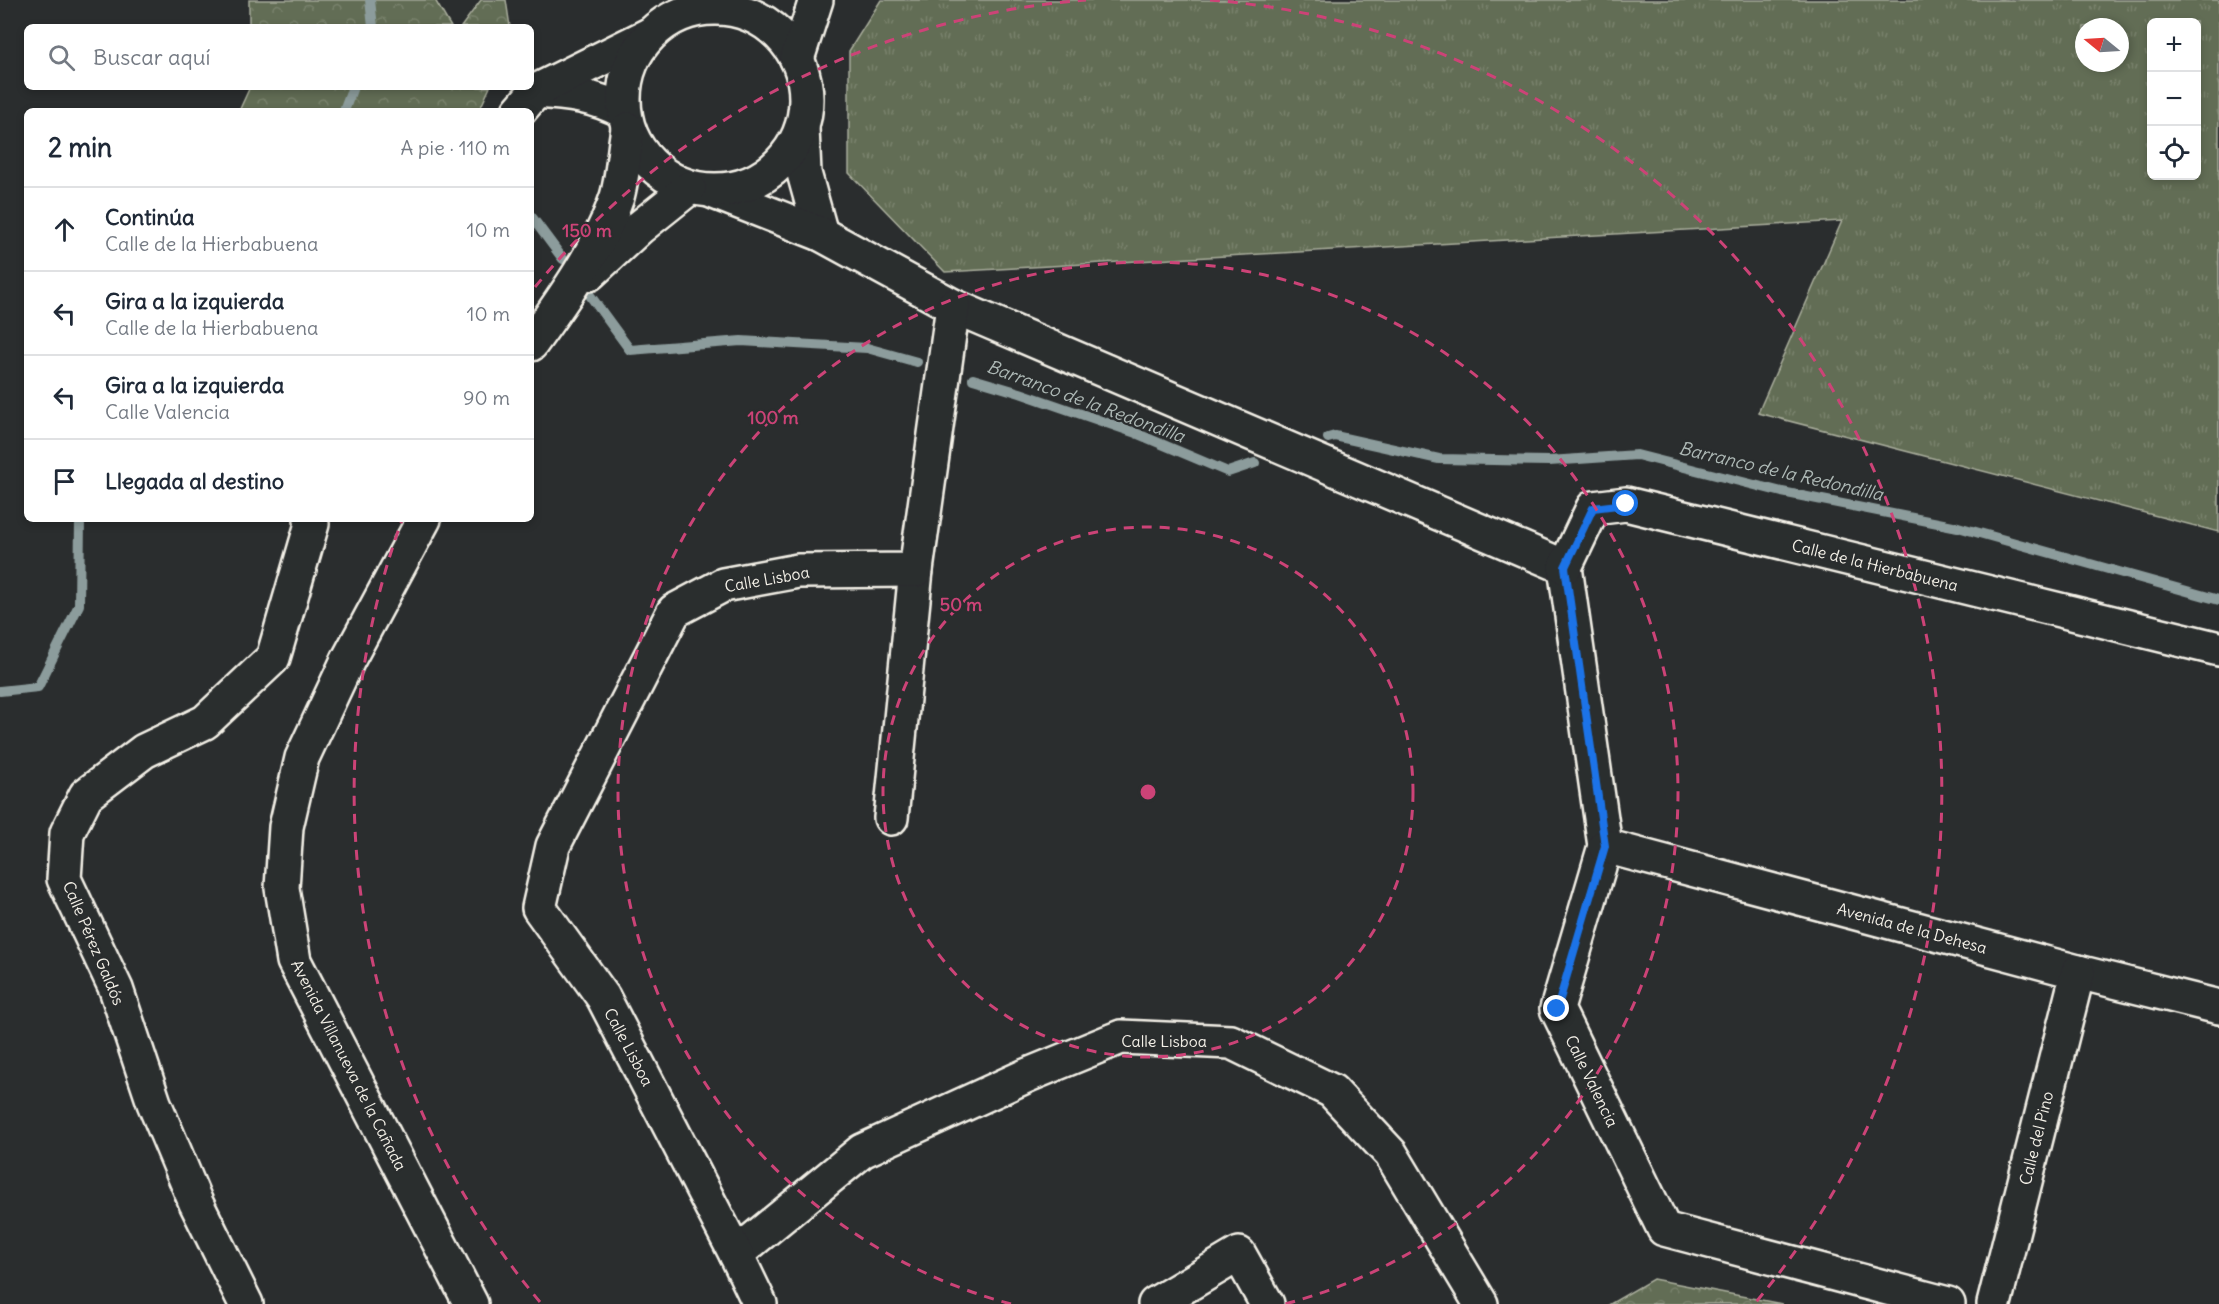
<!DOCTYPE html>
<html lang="es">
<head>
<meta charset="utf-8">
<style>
	:root { --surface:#fff; --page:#f2f2f3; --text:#1f2937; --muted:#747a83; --line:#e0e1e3 }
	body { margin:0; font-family:Delius,sans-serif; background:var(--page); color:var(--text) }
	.controls { position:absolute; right:18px; top:18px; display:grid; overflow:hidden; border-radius:9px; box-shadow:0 3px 9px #0003 }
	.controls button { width:54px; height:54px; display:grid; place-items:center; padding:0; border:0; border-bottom:2px solid var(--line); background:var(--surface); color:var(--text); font:30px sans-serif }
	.compass { position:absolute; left:2075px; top:18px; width:54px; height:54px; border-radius:50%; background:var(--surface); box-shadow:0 3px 9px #0003; rotate:288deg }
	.stop { position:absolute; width:18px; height:18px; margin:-14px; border:4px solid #1a73e8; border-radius:50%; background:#fff }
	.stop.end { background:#1a73e8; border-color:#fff; box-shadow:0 2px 6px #0008 }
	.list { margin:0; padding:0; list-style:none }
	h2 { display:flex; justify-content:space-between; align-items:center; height:78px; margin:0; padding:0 24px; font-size:26px }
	h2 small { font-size:20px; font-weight:400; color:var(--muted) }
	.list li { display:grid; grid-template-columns:39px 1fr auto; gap:18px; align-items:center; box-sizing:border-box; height:84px; padding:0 24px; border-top:2px solid var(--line) }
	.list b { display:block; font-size:22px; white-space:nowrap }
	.list p { margin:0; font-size:20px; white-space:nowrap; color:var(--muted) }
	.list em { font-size:20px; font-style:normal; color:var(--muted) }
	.icon { flex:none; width:33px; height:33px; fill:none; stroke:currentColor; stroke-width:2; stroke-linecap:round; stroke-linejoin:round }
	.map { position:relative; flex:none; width:2219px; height:1304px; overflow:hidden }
	.search { position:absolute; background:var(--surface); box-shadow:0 3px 9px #0003; left:24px; top:24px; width:510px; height:66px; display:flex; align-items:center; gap:15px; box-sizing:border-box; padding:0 21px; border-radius:9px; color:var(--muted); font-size:22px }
	.panel { position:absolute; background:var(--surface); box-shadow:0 3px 9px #0003; left:24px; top:108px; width:510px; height:414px; border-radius:9px }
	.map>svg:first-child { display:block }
</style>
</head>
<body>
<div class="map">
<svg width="2219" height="1304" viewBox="0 0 2219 1304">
	<defs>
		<pattern id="grass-tufts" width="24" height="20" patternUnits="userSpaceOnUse" patternTransform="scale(1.5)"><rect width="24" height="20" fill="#626d54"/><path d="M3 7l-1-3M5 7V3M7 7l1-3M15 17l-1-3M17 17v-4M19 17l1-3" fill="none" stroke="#79826d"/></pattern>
		<pattern id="forest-crowns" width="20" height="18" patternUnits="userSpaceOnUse" patternTransform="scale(1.5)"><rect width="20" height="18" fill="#626d54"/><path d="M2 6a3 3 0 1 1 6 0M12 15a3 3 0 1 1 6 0" fill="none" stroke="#79826d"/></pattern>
	</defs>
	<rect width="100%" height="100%" fill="#2a2d2e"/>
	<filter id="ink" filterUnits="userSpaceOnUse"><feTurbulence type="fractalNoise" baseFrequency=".0167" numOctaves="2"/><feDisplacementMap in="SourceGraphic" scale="12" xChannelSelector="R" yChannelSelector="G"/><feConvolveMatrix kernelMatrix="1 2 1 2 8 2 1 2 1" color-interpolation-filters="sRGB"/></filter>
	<g filter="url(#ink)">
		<path fill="url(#grass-tufts)" stroke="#abaf9e" stroke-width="1.5" fill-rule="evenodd" d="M 881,0 L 2219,0 L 2219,532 L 1758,413 L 1842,221 L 945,272 L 849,173 L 849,51 ZM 2152,22 L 2196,22 L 2196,176 L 2152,176 ZM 2084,27 L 2120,27 L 2120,63 L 2084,63 Z"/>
		<g fill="url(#forest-crowns)" stroke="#abaf9e" stroke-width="1.5">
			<polygon points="249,0 435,0 451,27 249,27"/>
			<polygon points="481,0 506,0 510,27 461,27"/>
			<polygon points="250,87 490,87 479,111 239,111"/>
			<polygon points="1653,1279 1782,1304 1610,1304"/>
		</g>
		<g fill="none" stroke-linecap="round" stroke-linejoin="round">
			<g stroke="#8c9c9c" stroke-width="10">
				<polyline points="370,0 373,27"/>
				<polyline points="344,111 353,87"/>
				<polyline points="531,216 563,259"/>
				<polyline points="589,294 630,350 741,341 867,348 917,362"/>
				<polyline points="973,379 1020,393 1133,432 1228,472 1255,463"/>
				<polyline points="1328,438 1335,436 1439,459 1549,461 1637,455 1782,492 1958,527 2219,600"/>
				<polyline points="0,691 38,687 79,605 80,519"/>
			</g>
			<defs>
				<g id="street">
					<path d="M 536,91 C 569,93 594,96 623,111"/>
					<polyline points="519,111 536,91 649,35"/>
					<polyline points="802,128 804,173 821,234"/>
					<polyline points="714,192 821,234 953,306 1565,567"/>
					<polyline points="1565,567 1605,846 1557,1009 1664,1229 1948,1304"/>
					<polyline points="1565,567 1593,508 1626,504 2219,649"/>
					<polyline points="891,818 916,570"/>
					<polyline points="1605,846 2078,972 2219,1007"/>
					<polyline points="736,1254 862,1151 1028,1075 1121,1037 1231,1042 1332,1091 1391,1154 1481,1304"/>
					<polyline points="246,1304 196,1203 154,1103 116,989 64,879 67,833 86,795 144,751 205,722 273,658 312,524 311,519"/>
					<polyline points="760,1304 736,1254 603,997 539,908 553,846 674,611 723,585 798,571 916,570 953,306"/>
					<polyline points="1155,1304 1239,1254 1267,1304"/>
					<polyline points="1994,1304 2078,972"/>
				</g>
				<g id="secondary">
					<circle cx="715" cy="99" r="91"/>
					<polyline points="797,59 816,0"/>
					<polyline points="589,274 639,228 689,188"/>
					<path d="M 531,344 C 562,301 600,248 617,197 C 623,176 624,151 628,129"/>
					<polyline points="424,519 348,660 302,758 286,827 282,888 294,961 471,1304"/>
				</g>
			</defs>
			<use href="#street" stroke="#f4f1e8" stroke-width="38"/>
			<use href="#secondary" stroke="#f4f1e8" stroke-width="38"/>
			<use href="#street" stroke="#2a2d2e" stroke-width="33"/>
			<use href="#secondary" stroke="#2a2d2e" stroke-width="33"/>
		</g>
	</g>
	<g fill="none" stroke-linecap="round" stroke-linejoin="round" filter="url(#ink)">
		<polyline stroke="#1a73e8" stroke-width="8" points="1557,1009 1605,846 1565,567 1593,508 1626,504"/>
	</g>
	<g fill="none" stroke="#cc4377" stroke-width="3" stroke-dasharray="10 8">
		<circle cx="1148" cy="792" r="265"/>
		<path d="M1011 1304A530 530 0 1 1 1285 1304"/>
		<path d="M540 1302A794 794 0 0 1 402 520M535 287A794 794 0 0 1 1086 0M1210 0A794 794 0 0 1 1756 1302"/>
	</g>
	<g text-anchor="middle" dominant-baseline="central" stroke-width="4.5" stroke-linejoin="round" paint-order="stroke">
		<g font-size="16" fill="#f4f1e8" stroke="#2a2d2e">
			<text transform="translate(1875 565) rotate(14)">Calle de la Hierbabuena</text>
			<text transform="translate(767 579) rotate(-10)">Calle Lisboa</text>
			<text transform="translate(1912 928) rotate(15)">Avenida de la Dehesa</text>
			<text transform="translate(94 943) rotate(67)">Calle Pérez Galdós</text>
			<text x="1164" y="1041">Calle Lisboa</text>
			<text transform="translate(629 1047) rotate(62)">Calle Lisboa</text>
			<text transform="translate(349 1065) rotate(63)">Avenida Villanueva de la Cañada</text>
			<text transform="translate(1592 1081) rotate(64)">Calle Valencia</text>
			<text transform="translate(2036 1138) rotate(-76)">Calle del Pino</text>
		</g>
		<g font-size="18" font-style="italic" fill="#aeb9b6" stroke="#2a2d2e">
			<text transform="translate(1086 401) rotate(20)">Barranco de la Redondilla</text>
			<text transform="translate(1781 471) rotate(13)">Barranco de la Redondilla</text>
		</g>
	</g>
	<circle cx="1148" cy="792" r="9" fill="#cc4377" stroke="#2a2d2e" stroke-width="3"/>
	<g font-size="18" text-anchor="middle" font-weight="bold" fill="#cc4377" stroke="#2a2d2e" stroke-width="4.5" stroke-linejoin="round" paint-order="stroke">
		<text x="587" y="237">150 m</text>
		<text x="773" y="424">100 m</text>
		<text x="961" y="611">50 m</text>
	</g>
</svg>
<div class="controls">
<button>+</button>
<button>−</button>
<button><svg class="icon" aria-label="locate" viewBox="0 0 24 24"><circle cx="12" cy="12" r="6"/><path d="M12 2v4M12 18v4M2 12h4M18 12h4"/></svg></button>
</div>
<svg class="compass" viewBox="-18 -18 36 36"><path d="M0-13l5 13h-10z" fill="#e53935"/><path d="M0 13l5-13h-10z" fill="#747a83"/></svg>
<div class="stop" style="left:1626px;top:504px"></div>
<div class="stop end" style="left:1557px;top:1009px"></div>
<div class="search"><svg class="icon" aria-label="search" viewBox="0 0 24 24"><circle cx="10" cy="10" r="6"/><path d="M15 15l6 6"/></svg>Buscar aquí</div>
<section class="panel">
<h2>2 min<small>A pie · 110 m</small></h2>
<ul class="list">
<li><svg class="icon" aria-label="ahead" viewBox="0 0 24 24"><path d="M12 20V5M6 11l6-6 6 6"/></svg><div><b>Continúa</b><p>Calle de la Hierbabuena</p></div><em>10 m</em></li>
<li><svg class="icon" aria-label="left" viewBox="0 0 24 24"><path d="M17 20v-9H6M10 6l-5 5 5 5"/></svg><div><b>Gira a la izquierda</b><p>Calle de la Hierbabuena</p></div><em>10 m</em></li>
<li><svg class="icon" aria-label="left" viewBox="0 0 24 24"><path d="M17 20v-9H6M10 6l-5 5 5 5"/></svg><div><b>Gira a la izquierda</b><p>Calle Valencia</p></div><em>90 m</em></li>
<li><svg class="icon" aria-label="arrive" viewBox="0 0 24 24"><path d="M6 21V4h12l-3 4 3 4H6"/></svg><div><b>Llegada al destino</b></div></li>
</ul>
</section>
</div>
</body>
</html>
